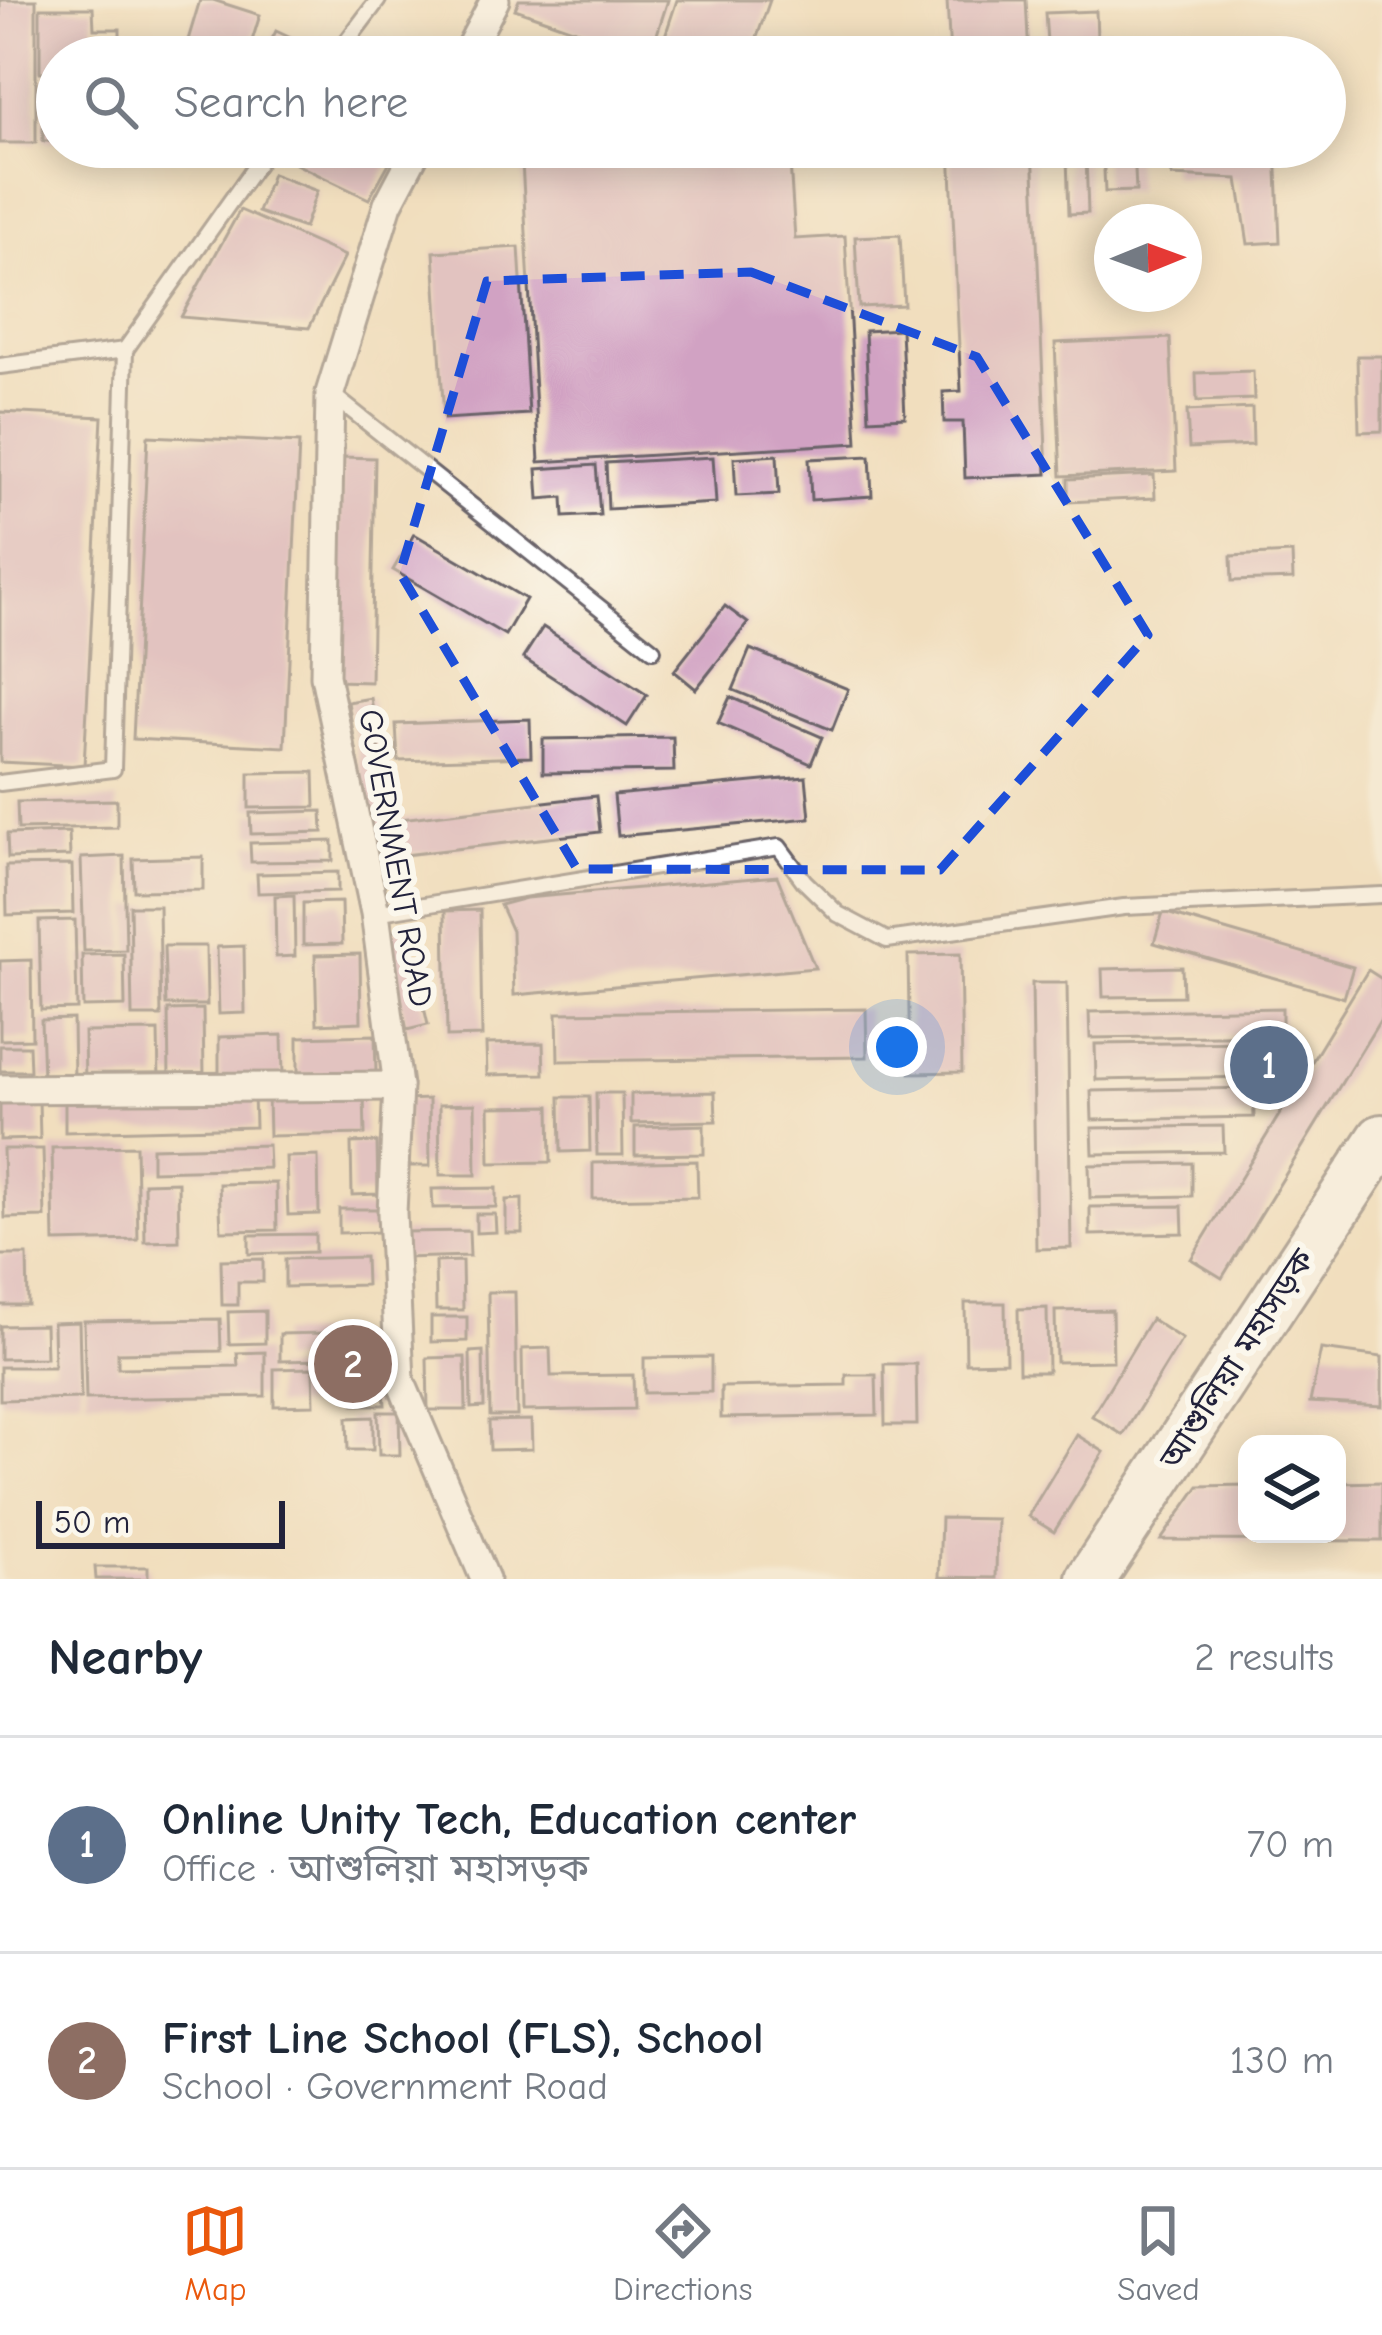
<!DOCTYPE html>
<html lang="en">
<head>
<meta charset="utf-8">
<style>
	:root { --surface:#fff; --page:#f2f2f3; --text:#1f2937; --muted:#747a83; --line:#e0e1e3; --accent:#ea580c }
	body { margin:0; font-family:"Comic Neue","Noto Sans Bengali",sans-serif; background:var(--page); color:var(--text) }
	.controls { position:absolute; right:36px; bottom:36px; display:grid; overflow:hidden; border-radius:24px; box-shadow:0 6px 30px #0003 }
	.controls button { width:108px; height:108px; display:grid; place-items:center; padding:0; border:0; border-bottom:3px solid var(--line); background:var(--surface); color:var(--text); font:60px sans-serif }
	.compass { position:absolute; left:1094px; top:204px; width:108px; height:108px; border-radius:50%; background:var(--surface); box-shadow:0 6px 30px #0003; rotate:89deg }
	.scale { position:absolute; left:36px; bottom:30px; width:249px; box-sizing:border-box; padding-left:12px; border:6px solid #22223b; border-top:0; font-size:33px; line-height:42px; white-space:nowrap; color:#22223b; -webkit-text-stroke:9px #fbf7ec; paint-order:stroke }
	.you { position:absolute; left:897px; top:1047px; width:42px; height:42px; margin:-30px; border:9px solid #fff; border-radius:50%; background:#1a73e8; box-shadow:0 0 0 18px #1a73e833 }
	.badge { display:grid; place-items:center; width:78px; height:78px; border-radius:50%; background:var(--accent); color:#fff; font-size:39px; font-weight:700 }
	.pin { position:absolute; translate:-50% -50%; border:6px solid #fff; box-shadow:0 3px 12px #0006 }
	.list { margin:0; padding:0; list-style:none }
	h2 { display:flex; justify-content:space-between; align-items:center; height:156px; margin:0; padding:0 48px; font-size:51px }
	h2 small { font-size:39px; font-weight:400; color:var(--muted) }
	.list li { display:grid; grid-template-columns:78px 1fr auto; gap:36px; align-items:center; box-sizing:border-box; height:216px; padding:0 48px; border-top:3px solid var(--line) }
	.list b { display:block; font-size:45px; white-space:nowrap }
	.list p { margin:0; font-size:39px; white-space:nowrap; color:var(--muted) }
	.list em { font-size:39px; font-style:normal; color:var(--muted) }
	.icon { flex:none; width:66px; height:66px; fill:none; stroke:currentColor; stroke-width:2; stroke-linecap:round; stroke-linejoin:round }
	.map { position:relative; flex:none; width:1382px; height:1579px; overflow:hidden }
	.search { position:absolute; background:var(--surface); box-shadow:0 6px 30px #0003; left:36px; right:36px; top:36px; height:132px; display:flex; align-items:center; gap:30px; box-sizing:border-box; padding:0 42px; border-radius:66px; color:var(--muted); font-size:45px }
	.sheet { height:588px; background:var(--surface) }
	nav { display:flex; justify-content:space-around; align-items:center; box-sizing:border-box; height:168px; border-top:3px solid var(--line); background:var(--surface); font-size:33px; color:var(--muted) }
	nav a { display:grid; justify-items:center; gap:6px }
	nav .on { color:var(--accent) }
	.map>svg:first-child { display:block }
</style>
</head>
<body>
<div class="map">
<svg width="1382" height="1579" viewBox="0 0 1382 1579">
	<rect width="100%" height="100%" fill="#fbf7ec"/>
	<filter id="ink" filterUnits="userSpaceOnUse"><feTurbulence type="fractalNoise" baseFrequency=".00833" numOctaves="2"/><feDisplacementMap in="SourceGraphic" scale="24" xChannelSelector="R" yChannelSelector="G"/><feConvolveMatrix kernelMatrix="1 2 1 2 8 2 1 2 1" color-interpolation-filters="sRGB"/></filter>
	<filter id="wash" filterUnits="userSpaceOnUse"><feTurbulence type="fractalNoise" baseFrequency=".004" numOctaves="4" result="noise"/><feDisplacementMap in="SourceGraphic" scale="48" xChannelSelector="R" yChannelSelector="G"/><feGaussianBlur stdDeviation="2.7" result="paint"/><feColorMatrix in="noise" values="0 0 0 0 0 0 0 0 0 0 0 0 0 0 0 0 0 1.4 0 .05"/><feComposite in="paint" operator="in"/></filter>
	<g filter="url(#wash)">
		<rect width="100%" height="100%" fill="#f1debe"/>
		<g id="blocks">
			<g fill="#d1a2c3">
				<rect x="0" y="0" width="36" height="143"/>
				<polygon points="200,0 213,0 260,15 247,57 239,57 188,40"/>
				<polygon points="519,0 668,0 650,56 515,9"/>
				<polygon points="677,0 770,0 750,57 658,57"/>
				<polygon points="947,0 1026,0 1029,57 950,57"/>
				<polygon points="40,8 93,8 94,29 120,29 120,57 57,57 57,72 40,72"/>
				<polygon points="1096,11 1097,39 1047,42 1045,13"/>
				<polygon points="276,31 314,49 310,57 263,57"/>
				<rect x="43" y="78" width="14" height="63"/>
				<polygon points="306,147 398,147 369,199 296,164"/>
				<polygon points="518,147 627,147 628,151 519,157"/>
				<polygon points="789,147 795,239 845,236 857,443 539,462 522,162"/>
				<polygon points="950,147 1033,147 1047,474 965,478 963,422 944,422 943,392 961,391"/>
				<polygon points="1103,147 1134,147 1136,191 1105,192"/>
				<polygon points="1169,147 1276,147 1280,242 1248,244 1238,179 1172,176"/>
				<polygon points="1086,157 1088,213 1069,214 1067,158"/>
				<polygon points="272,174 317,191 304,228 258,212"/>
				<polygon points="240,210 345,256 309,328 181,317"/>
				<polygon points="900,235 904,305 859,307 855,237"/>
				<polygon points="519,247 529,414 444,419 434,252"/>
				<polygon points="901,329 905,417 869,419 865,331"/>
				<polygon points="1170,338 1176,471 1061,476 1055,343"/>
				<polygon points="1357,356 1382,356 1382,431 1359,432"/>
				<polygon points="1253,371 1254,399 1197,401 1196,373"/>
				<polygon points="1252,408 1253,445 1189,448 1187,411"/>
				<polygon points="0,412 102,417 84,766 0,762"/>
				<polygon points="148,436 299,443 285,747 133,739"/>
				<polygon points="777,455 779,494 736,496 734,458"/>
				<polygon points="870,456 872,496 811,500 809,459"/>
				<polygon points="341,457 375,458 371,682 336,681"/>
				<polygon points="713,457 716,503 608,509 606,463"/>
				<polygon points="596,465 600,515 564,517 563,497 539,499 537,469"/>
				<polygon points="1154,475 1155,498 1068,502 1068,479"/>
				<polygon points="414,534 526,599 505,635 393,570"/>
				<polygon points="1292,553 1293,579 1232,581 1231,556"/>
				<polygon points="725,606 748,623 696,689 674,671"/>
				<polygon points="543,627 647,695 627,726 523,658"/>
				<polygon points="750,649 848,689 832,730 733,690"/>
				<polygon points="730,697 822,737 811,764 718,723"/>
				<polygon points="371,698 400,873 378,877 348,702"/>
				<polygon points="530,719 531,757 398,761 396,724"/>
				<polygon points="673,737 674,771 543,773 543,739"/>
				<polygon points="314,772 315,807 249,808 249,773"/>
				<polygon points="806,777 810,818 618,836 614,795"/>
				<polygon points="596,796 600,832 404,855 400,819"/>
				<polygon points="117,800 117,827 18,829 17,802"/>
				<polygon points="322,811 323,832 251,834 250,813"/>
				<polygon points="69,832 70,856 8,858 7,834"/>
				<polygon points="333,841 333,861 251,862 250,843"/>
				<polygon points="124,856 126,950 84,951 81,858"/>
				<polygon points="203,857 203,890 134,891 133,859"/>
				<polygon points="72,865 73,913 7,915 6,866"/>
				<polygon points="338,872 338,891 258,893 257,874"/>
				<polygon points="777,876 815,968 514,995 512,931 500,905 526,898"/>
				<polygon points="294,895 295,956 276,957 275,896"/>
				<polygon points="341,902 342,944 303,945 303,903"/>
				<polygon points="130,906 159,906 161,1016 132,1016"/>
				<polygon points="480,910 482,1036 447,1037 445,911"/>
				<polygon points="1163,912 1353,967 1344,998 1154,943"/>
				<polygon points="75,920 77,1009 41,1010 39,921"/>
				<polygon points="406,928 428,1025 407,1030 385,932"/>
				<polygon points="164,946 206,946 207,1005 166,1005"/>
				<polygon points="244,946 245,1013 219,1014 217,947"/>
				<polygon points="124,954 125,1006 83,1007 82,955"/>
				<polygon points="360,954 361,1022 317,1024 315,955"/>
				<polygon points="960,954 962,1072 910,1073 908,955"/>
				<polygon points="31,960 32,1039 0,1040 0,961"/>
				<polygon points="1182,967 1183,996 1103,997 1102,969"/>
				<polygon points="1368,970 1382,979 1382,1017 1222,1278 1191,1259"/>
				<polygon points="1032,983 1067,983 1071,1248 1036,1249"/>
				<polygon points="1282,1008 1282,1035 1090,1038 1089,1012"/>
				<polygon points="203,1009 204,1077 169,1078 168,1010"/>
				<polygon points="866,1009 867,1057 558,1061 557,1013"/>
				<polygon points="73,1019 74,1078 43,1079 41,1020"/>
				<polygon points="158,1031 159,1080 85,1082 84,1032"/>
				<polygon points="282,1035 283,1076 219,1078 219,1037"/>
				<polygon points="375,1035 376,1073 298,1075 298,1037"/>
				<polygon points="1254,1042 1254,1077 1096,1080 1095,1044"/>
				<polygon points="543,1043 544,1074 487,1075 486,1044"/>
				<polygon points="0,1046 29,1046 30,1071 0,1071"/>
				<polygon points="1253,1088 1254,1117 1092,1120 1091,1091"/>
				<polygon points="715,1092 716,1121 631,1123 631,1094"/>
				<polygon points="596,1093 622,1093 623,1155 597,1155"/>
				<polygon points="254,1094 255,1127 65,1132 65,1098"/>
				<polygon points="364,1094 365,1134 269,1136 268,1096"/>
				<polygon points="560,1097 589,1097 590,1151 561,1152"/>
				<polygon points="429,1099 430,1166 408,1166 406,1100"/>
				<polygon points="39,1100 40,1139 0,1140 0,1101"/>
				<polygon points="475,1104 476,1175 440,1175 439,1105"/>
				<polygon points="550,1106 551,1162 490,1163 489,1107"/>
				<polygon points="704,1125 704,1154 635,1155 635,1127"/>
				<polygon points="1223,1126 1224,1152 1093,1154 1092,1128"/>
				<polygon points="377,1142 378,1194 352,1195 351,1143"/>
				<polygon points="268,1145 269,1168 152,1171 152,1148"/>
				<polygon points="136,1146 138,1240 54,1242 52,1148"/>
				<polygon points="3,1149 43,1149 45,1217 5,1218"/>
				<polygon points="318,1156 319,1214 288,1215 286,1157"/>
				<polygon points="697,1161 698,1197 593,1199 593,1163"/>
				<polygon points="1192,1163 1192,1196 1090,1198 1089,1165"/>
				<polygon points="178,1182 179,1241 145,1242 144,1183"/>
				<polygon points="276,1183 277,1230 221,1231 219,1184"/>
				<polygon points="496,1188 496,1207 433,1208 432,1189"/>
				<polygon points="522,1199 522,1233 506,1233 506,1200"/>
				<polygon points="1182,1206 1183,1233 1090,1235 1090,1207"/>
				<polygon points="339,1209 380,1209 380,1232 339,1233"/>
				<polygon points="476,1214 495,1214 496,1232 476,1233"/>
				<polygon points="469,1231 470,1256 403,1258 403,1232"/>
				<polygon points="315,1234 315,1252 249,1254 249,1235"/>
				<polygon points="0,1255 27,1255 28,1305 0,1305"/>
				<polygon points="365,1257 366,1285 285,1287 285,1259"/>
				<polygon points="263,1259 263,1282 238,1282 238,1305 222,1305 221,1260"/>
				<polygon points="462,1261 463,1310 436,1310 435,1262"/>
				<polygon points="488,1292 515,1292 517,1416 490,1416"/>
				<polygon points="965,1303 1005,1303 1006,1362 966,1363"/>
				<polygon points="1047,1308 1048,1372 1019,1372 1018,1309"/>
				<polygon points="1112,1310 1113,1361 1056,1362 1055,1311"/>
				<polygon points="265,1311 265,1343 229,1344 228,1312"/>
				<polygon points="431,1317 467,1317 467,1341 431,1342"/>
				<polygon points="220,1319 221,1351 118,1353 118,1368 238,1366 237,1353 265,1352 265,1396 86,1399 84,1321"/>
				<polygon points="1151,1319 1182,1339 1123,1435 1092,1416"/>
				<polygon points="79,1322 81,1398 0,1400 0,1367 54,1367 53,1323"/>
				<polygon points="45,1325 46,1358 0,1359 0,1326"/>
				<polygon points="323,1333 323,1360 280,1361 280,1334"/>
				<polygon points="550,1348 551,1376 633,1375 634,1409 523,1411 522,1349"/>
				<polygon points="1321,1349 1382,1357 1382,1406 1310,1402"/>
				<polygon points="483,1351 484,1407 471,1408 470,1352"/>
				<polygon points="465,1357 466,1410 428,1410 427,1358"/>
				<polygon points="711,1357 711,1392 644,1393 644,1358"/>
				<polygon points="884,1364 916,1364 917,1425 885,1425"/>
				<polygon points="313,1368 314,1405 274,1406 274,1369"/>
				<polygon points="846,1375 876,1375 877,1415 721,1418 721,1387 846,1385"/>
				<polygon points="384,1390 385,1405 354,1405 354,1391"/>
				<polygon points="378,1412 399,1412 400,1455 379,1455"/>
				<polygon points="373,1417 373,1450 348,1450 347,1418"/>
				<polygon points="531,1420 532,1449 490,1450 489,1421"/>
				<polygon points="1077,1435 1104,1452 1054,1532 1028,1516"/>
				<polygon points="1382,1482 1382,1541 1161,1540 1199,1486 1247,1485 1247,1534 1337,1534 1337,1483"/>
				<polygon points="941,1518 997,1519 996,1578 939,1577"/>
				<polygon points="95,1567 148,1567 148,1579 96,1579"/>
			</g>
		</g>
	</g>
	<g filter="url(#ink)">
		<use href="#blocks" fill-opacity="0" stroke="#6a6469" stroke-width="3"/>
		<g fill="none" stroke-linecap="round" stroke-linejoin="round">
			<defs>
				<g id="lane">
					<polyline points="335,57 378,0"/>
					<polyline points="0,366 125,350"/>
					<polyline points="330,393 653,650"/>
					<polyline points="0,783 113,769 125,350 269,147"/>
					<polyline points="375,913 779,847 804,881 838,914 887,940 1124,907 1382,895"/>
				</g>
				<g id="street">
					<polyline points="465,57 495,0"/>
					<polyline points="418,147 388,204 330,393 325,676 375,913 398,1086 392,1213 400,1380 485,1579"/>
					<polyline points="0,1089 398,1086"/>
				</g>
				<polyline id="highway" points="1091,1579 1382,1139"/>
			</defs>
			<use href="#lane" stroke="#6a6469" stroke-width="20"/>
			<use href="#street" stroke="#6a6469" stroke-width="33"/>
			<use href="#highway" stroke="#6a6469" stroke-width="54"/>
			<use href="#lane" stroke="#fff" stroke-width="14"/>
			<use href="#street" stroke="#fff" stroke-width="27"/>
			<use href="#highway" stroke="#fff" stroke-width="48"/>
		</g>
	</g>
	<path d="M0 0H1382V1579H0ZM 751,272 L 977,357 L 1148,635 L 940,870 L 577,869 L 400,573 L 487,281 Z" fill="#f1debe" fill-opacity=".55" fill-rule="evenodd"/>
	<path fill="none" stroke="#1d4ed8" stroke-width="9" stroke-dasharray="24 15" stroke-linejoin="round" d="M 751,272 L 977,357 L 1148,635 L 940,870 L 577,869 L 400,573 L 487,281 Z"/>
	<g text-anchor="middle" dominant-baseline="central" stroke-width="12" stroke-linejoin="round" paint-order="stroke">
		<g font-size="33" fill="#22223b" stroke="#fbf7ec">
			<text transform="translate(396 858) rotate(80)">GOVERNMENT ROAD</text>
			<text transform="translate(1237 1359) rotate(-57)">আশুলিয়া মহাসড়ক</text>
		</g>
	</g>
</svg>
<div class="controls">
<button><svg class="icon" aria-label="layers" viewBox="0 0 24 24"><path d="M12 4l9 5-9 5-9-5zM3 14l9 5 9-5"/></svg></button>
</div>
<svg class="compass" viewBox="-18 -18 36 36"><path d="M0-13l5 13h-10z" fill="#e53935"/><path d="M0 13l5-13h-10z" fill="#747a83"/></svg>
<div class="scale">50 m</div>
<div class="you"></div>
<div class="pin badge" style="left:1269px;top:1065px;background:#5c6f8a">1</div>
<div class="pin badge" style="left:353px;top:1364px;background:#8d6e63">2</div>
<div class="search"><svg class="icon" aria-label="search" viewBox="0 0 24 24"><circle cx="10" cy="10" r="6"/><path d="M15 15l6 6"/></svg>Search here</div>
</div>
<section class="sheet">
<h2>Nearby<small>2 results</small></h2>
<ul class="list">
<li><span class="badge" style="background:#5c6f8a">1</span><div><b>Online Unity Tech, Education center</b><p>Office · আশুলিয়া মহাসড়ক</p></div><em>70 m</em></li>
<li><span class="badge" style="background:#8d6e63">2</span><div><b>First Line School (FLS), School</b><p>School · Government Road</p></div><em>130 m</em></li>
</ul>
</section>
<nav>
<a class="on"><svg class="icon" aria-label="map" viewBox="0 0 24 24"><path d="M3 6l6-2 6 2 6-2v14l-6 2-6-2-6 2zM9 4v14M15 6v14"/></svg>Map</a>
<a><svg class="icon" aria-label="directions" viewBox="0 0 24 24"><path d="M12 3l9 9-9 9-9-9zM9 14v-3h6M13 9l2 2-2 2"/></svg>Directions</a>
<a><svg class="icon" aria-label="saved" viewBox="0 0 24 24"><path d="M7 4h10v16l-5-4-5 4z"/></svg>Saved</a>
</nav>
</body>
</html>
